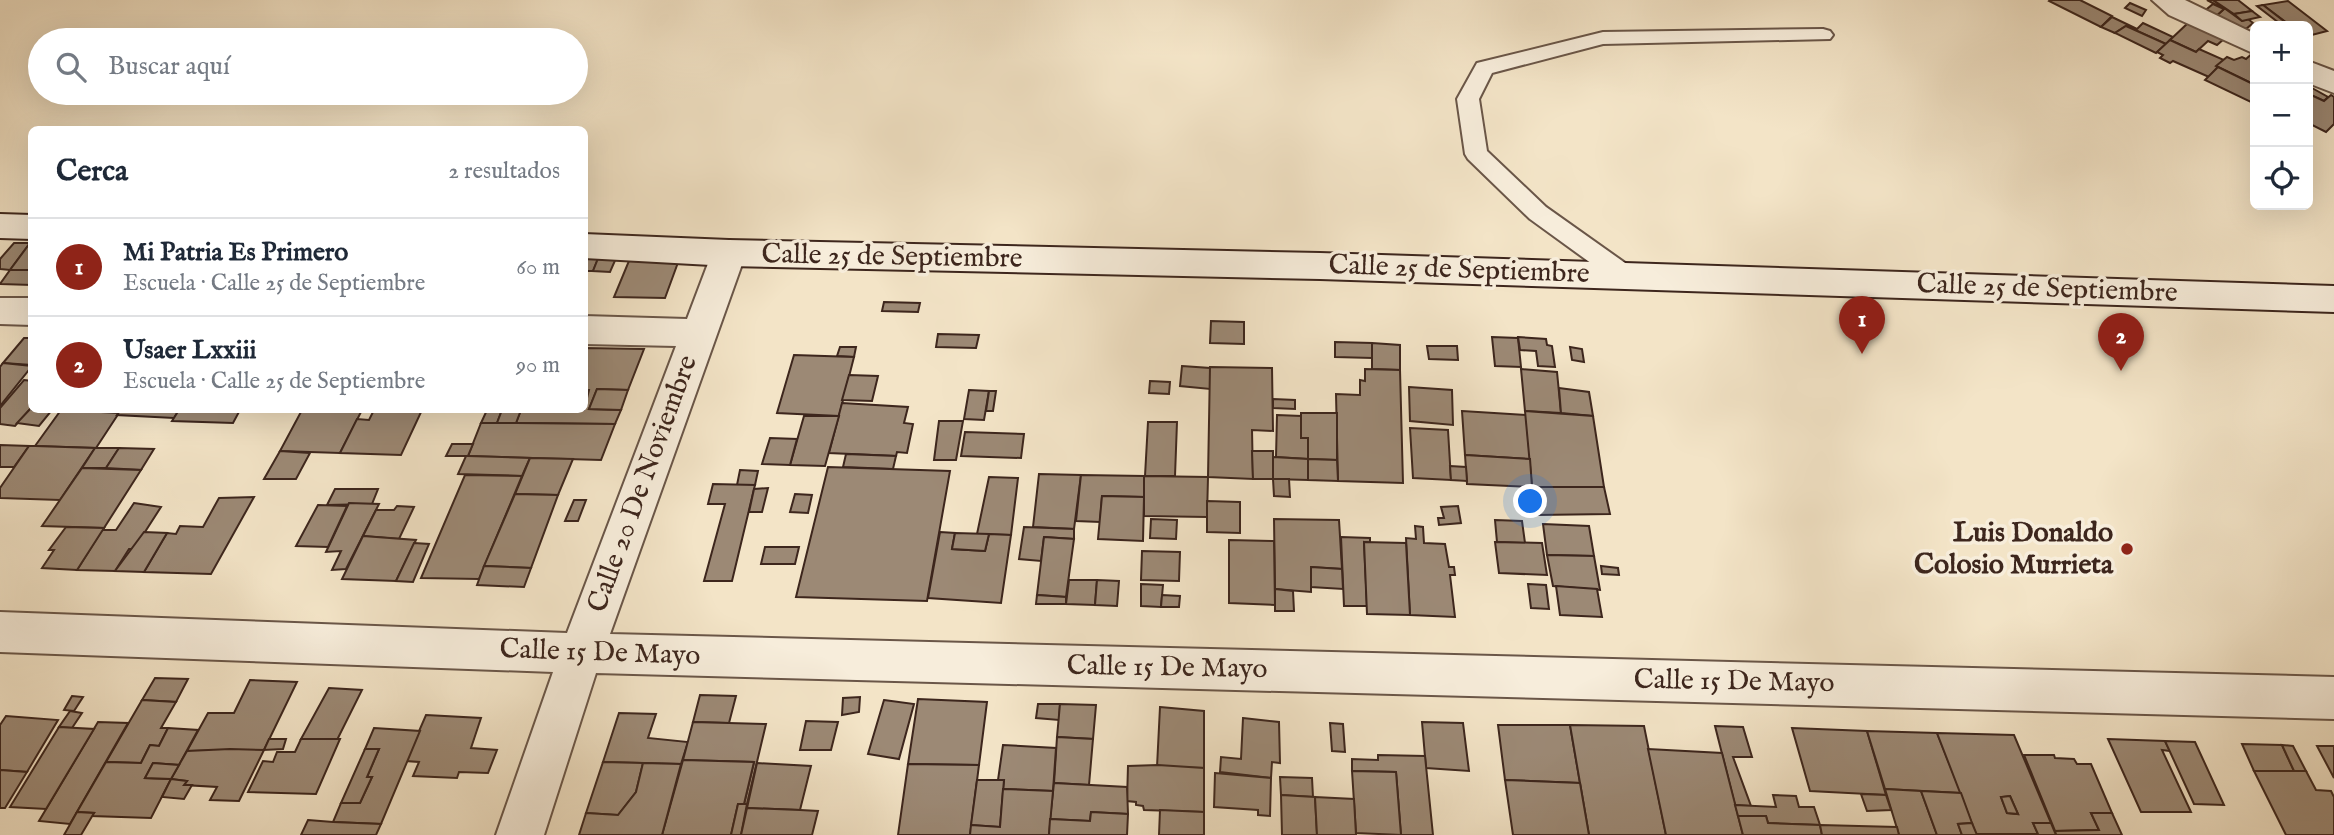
<!DOCTYPE html>
<html lang="es">
<head>
<meta charset="utf-8">
<style>
	:root { --surface:#fff; --page:#f6f6f7; --text:#1f2937; --muted:#747a83; --line:#e0e1e3; --accent:#8f2418 }
	body { margin:0; font-family:"IM FELL English",serif; background:var(--page); color:var(--text) }
	.controls { position:absolute; right:21px; top:21px; display:grid; overflow:hidden; border-radius:10px; box-shadow:0 7px 28px #0002 }
	.controls button { width:63px; height:63px; display:grid; place-items:center; padding:0; border:0; border-bottom:2px solid var(--line); background:var(--surface); color:var(--text); font:35px sans-serif }
	.you { position:absolute; left:1531px; top:502px; width:24px; height:24px; margin:-18px; border:5px solid #fff; border-radius:50%; background:#1a73e8; box-shadow:0 0 0 10px #1a73e833 }
	.badge { display:grid; place-items:center; width:46px; height:46px; border-radius:50%; background:var(--accent); color:#fff; font-size:23px; font-weight:700 }
	.pin { position:absolute; translate:-50% -58px; filter:drop-shadow(0 2px 4px #0008) }
	.pin::after { content:''; position:absolute; top:37px; width:24px; height:21px; background:inherit; clip-path:polygon(0 0,100% 0,50% 100%) }
	.list { margin:0; padding:0; list-style:none }
	h2 { display:flex; justify-content:space-between; align-items:center; height:91px; margin:0; padding:0 28px; font-size:30px }
	h2 small { font-size:23px; font-weight:400; color:var(--muted) }
	.list li { display:grid; grid-template-columns:46px 1fr auto; gap:21px; align-items:center; box-sizing:border-box; height:98px; padding:0 28px; border-top:2px solid var(--line) }
	.list b { display:block; font-size:26px; white-space:nowrap }
	.list p { margin:0; font-size:23px; white-space:nowrap; color:var(--muted) }
	.list em { font-size:23px; font-style:normal; color:var(--muted) }
	.icon { flex:none; width:38px; height:38px; fill:none; stroke:currentColor; stroke-width:2; stroke-linecap:round; stroke-linejoin:round }
	.map { position:relative; flex:none; width:2334px; height:835px; overflow:hidden }
	.search { position:absolute; background:var(--surface); box-shadow:0 7px 28px #0002; left:28px; top:28px; width:560px; height:77px; display:flex; align-items:center; gap:18px; box-sizing:border-box; padding:0 24px; border-radius:38px; color:var(--muted); font-size:26px }
	.panel { position:absolute; background:var(--surface); box-shadow:0 7px 28px #0002; left:28px; top:126px; width:560px; height:287px; border-radius:10px }
	.map>svg:first-child { display:block }
</style>
</head>
<body>
<div class="map">
<svg width="2334" height="835" viewBox="0 0 2334 835">
	<rect width="100%" height="100%" fill="#f3e4c7"/>
	<filter id="stains"><feTurbulence type="fractalNoise" baseFrequency=".00286" numOctaves="4"/><feColorMatrix values="0 0 0 0 .2 0 0 0 0 .09 0 0 0 0 .02 0 0 0 .5 -.17"/></filter>
	<radialGradient id="worn" r=".72"><stop offset=".6" stop-color="#630" stop-opacity="0"/><stop offset="1" stop-color="#630" stop-opacity=".3"/></radialGradient>
	<g fill="#9c8975" stroke="#3d261d" stroke-width="2" fill-rule="evenodd">
		<polygon points="2050,0 2080,0 2112,16 2101,27 2049,1"/>
		<polygon points="2207,0 2213,0 2242,21 2248,19 2253,23 2246,29 2214,18 2224,9"/>
		<polygon points="2213,0 2238,0 2252,11 2234,14"/>
		<polygon points="2288,1 2327,31 2308,36 2308,26 2291,26 2263,5"/>
		<polygon points="2130,3 2146,10 2142,16 2125,8"/>
		<polygon points="2213,4 2224,9 2214,18 2202,13"/>
		<polygon points="2263,5 2289,25 2283,26 2257,6"/>
		<polygon points="2252,11 2260,17 2242,21 2234,14"/>
		<polygon points="2112,17 2137,29 2143,23 2173,37 2166,44 2126,26 2115,33 2101,27"/>
		<polygon points="2188,23 2225,38 2217,45 2208,41 2196,52 2170,40"/>
		<polygon points="2126,26 2166,44 2156,53 2115,33"/>
		<polygon points="2170,40 2196,52 2199,49 2224,60 2209,77 2173,61 2170,63 2160,58 2163,55 2157,52"/>
		<polygon points="2255,51 2255,85 2216,66 2227,57 2234,60 2242,57 2246,59"/>
		<polygon points="2218,67 2255,85 2255,104 2205,80"/>
		<polygon points="2312,88 2328,97 2324,101 2308,94"/>
		<polygon points="2309,94 2324,101 2331,95 2334,97 2334,124 2326,132 2308,123"/>
		<polygon points="14,243 30,243 10,270 0,269 0,259"/>
		<polygon points="30,243 32,270 10,270"/>
		<polygon points="584,255 599,256 593,271 584,271"/>
		<polygon points="599,256 617,256 610,272 593,271"/>
		<polygon points="631,256 680,257 665,298 614,297"/>
		<polygon points="10,270 32,270 32,285 0,284"/>
		<polygon points="884,302 920,303 918,312 882,311"/>
		<polygon points="1211,321 1244,322 1244,344 1210,343"/>
		<polygon points="938,334 979,335 976,348 936,347"/>
		<polygon points="1492,337 1518,338 1521,367 1495,366"/>
		<polygon points="1518,337 1546,339 1547,345 1552,346 1555,367 1538,366 1536,351 1520,350"/>
		<polygon points="24,338 32,338 32,365 3,363"/>
		<polygon points="1335,342 1372,343 1372,358 1335,357"/>
		<polygon points="1372,343 1400,345 1400,370 1372,369"/>
		<polygon points="1427,346 1457,346 1458,360 1429,359"/>
		<polygon points="840,347 856,347 854,357 837,356"/>
		<polygon points="1570,347 1582,349 1584,362 1572,360"/>
		<polygon points="584,348 644,349 628,390 597,389 589,409 621,410 615,424 516,423 521,410 584,410 589,390 584,390"/>
		<polygon points="794,355 854,357 839,416 777,413"/>
		<polygon points="3,363 32,366 0,406 0,367"/>
		<polygon points="1182,366 1210,368 1210,389 1180,386"/>
		<polygon points="1210,367 1272,368 1273,431 1252,430 1253,479 1208,477"/>
		<polygon points="1365,369 1400,370 1403,483 1338,481 1336,394 1360,395 1360,380 1365,381"/>
		<polygon points="1521,369 1557,372 1561,413 1525,411"/>
		<polygon points="849,375 878,376 872,401 842,400"/>
		<polygon points="24,380 32,381 32,407 15,426 0,424 0,408"/>
		<polygon points="1150,381 1170,382 1169,394 1149,393"/>
		<polygon points="1409,387 1452,390 1453,425 1410,421"/>
		<polygon points="1559,388 1589,392 1593,416 1561,413"/>
		<polygon points="597,389 628,390 621,410 589,409"/>
		<polygon points="969,390 989,391 984,420 964,419"/>
		<polygon points="989,391 996,391 993,411 986,411"/>
		<polygon points="1273,399 1295,400 1295,409 1273,408"/>
		<polygon points="842,403 908,407 904,423 913,424 907,453 897,452 896,456 829,453"/>
		<polygon points="32,407 32,410 52,410 39,426 17,423"/>
		<polygon points="61,410 65,410 119,413 96,448 35,446"/>
		<polygon points="121,410 179,410 174,418 117,415"/>
		<polygon points="179,410 240,410 233,423 172,421"/>
		<polygon points="302,410 362,410 340,453 280,451"/>
		<polygon points="374,410 422,410 401,455 340,453 357,419 369,420"/>
		<polygon points="487,410 502,410 497,423 481,423"/>
		<polygon points="502,410 521,410 516,423 497,423"/>
		<polygon points="1462,411 1526,415 1530,459 1465,455"/>
		<polygon points="1525,411 1593,416 1604,487 1532,487"/>
		<polygon points="1301,413 1337,413 1337,460 1308,459 1308,438 1301,438"/>
		<polygon points="1277,415 1301,416 1301,438 1308,438 1308,459 1276,457"/>
		<polygon points="804,416 839,416 825,466 790,465"/>
		<polygon points="939,421 963,421 956,460 934,460"/>
		<polygon points="1148,422 1177,422 1175,476 1145,476"/>
		<polygon points="481,423 516,423 615,424 601,460 468,456"/>
		<polygon points="1410,428 1448,430 1451,480 1413,478"/>
		<polygon points="965,432 1024,434 1021,458 961,456"/>
		<polygon points="770,438 797,439 790,465 762,464"/>
		<polygon points="452,444 473,444 468,456 446,456"/>
		<polygon points="0,445 29,446 14,467 0,467"/>
		<polygon points="29,446 35,446 95,448 60,500 0,498 0,488"/>
		<polygon points="95,448 119,448 106,468 82,468"/>
		<polygon points="119,448 154,449 141,470 106,468"/>
		<polygon points="280,451 310,453 296,479 264,479"/>
		<polygon points="1252,451 1273,451 1273,479 1253,479"/>
		<polygon points="846,454 896,456 893,469 843,467"/>
		<polygon points="1465,455 1530,459 1532,487 1467,484"/>
		<polygon points="466,456 468,456 530,458 522,476 458,474"/>
		<polygon points="1273,457 1308,459 1308,480 1273,479"/>
		<polygon points="530,458 573,459 558,495 515,494"/>
		<polygon points="1308,459 1337,460 1338,481 1308,480"/>
		<polygon points="1450,466 1466,467 1467,481 1451,480"/>
		<polygon points="828,467 950,471 927,601 796,597"/>
		<polygon points="82,468 141,470 104,528 42,526"/>
		<polygon points="740,470 758,471 755,485 737,485"/>
		<polygon points="1039,474 1081,475 1074,529 1033,527"/>
		<polygon points="465,475 522,476 479,579 421,578"/>
		<polygon points="1081,475 1144,476 1144,497 1102,496 1100,522 1076,521"/>
		<polygon points="1144,476 1208,477 1207,517 1144,516"/>
		<polygon points="989,477 1018,478 1011,535 977,534"/>
		<polygon points="1273,479 1289,479 1290,497 1274,496"/>
		<polygon points="713,484 755,485 732,581 704,581 725,504 708,504"/>
		<polygon points="1532,487 1604,487 1610,514 1537,515"/>
		<polygon points="768,488 762,512 749,512 754,489"/>
		<polygon points="335,489 378,489 372,504 327,505"/>
		<polygon points="515,494 558,495 531,568 484,566"/>
		<polygon points="795,494 812,495 808,513 790,512"/>
		<polygon points="1102,496 1144,497 1143,541 1098,539"/>
		<polygon points="254,497 211,574 144,572 167,533 176,534 180,526 203,527 219,498"/>
		<polygon points="574,500 586,500 578,521 565,521"/>
		<polygon points="1207,501 1240,502 1240,533 1207,532"/>
		<polygon points="134,503 161,507 134,549 129,549 115,571 77,570 102,530 116,530"/>
		<polygon points="349,503 379,504 346,569 332,570 341,551 326,552"/>
		<polygon points="318,505 347,506 328,547 296,546"/>
		<polygon points="397,506 414,507 399,539 363,536 376,510 394,510"/>
		<polygon points="1458,506 1461,523 1439,525 1438,518 1444,518 1441,507"/>
		<polygon points="1151,519 1177,520 1176,539 1150,538"/>
		<polygon points="1274,519 1339,520 1342,569 1311,567 1311,592 1275,589"/>
		<polygon points="1495,520 1522,521 1525,543 1497,542"/>
		<polygon points="1543,524 1589,526 1594,556 1547,555"/>
		<polygon points="1415,526 1423,527 1424,543 1445,544 1449,567 1454,567 1455,575 1450,575 1455,617 1410,615 1406,538 1416,539"/>
		<polygon points="66,527 104,528 77,570 42,568 54,550 49,550"/>
		<polygon points="1024,527 1074,529 1074,539 1044,537 1041,561 1019,559"/>
		<polygon points="144,532 167,533 144,572 115,571"/>
		<polygon points="940,532 955,533 952,549 985,551 989,534 1011,535 1001,603 928,598"/>
		<polygon points="955,533 989,534 985,551 952,549"/>
		<polygon points="363,536 416,540 396,581 342,579"/>
		<polygon points="1044,537 1074,539 1066,597 1037,595"/>
		<polygon points="1341,537 1370,538 1370,543 1364,542 1367,606 1344,606"/>
		<polygon points="1229,540 1274,541 1275,605 1229,603"/>
		<polygon points="1364,542 1406,543 1410,615 1367,614"/>
		<polygon points="1495,542 1542,543 1547,575 1499,573"/>
		<polygon points="414,543 429,544 413,582 396,581"/>
		<polygon points="765,547 799,547 795,564 761,564"/>
		<polygon points="1142,551 1180,552 1179,581 1141,580"/>
		<polygon points="1547,555 1594,556 1600,590 1553,586"/>
		<polygon points="484,566 531,568 524,587 477,585"/>
		<polygon points="1601,566 1618,568 1619,575 1602,574"/>
		<polygon points="1311,567 1342,569 1343,589 1311,587"/>
		<polygon points="1069,580 1097,580 1095,605 1066,604"/>
		<polygon points="1097,580 1119,581 1117,606 1095,605"/>
		<polygon points="1141,584 1163,585 1161,607 1141,606"/>
		<polygon points="1528,584 1546,585 1549,609 1531,608"/>
		<polygon points="1556,586 1597,589 1602,617 1560,615"/>
		<polygon points="1275,589 1293,591 1294,611 1275,611"/>
		<polygon points="1037,595 1066,597 1066,604 1036,604"/>
		<polygon points="1162,595 1180,596 1179,607 1161,607"/>
		<polygon points="155,678 188,679 176,702 142,700"/>
		<polygon points="250,680 297,682 264,750 187,751 208,713 234,713"/>
		<polygon points="329,688 362,690 337,740 301,739"/>
		<polygon points="700,695 736,696 729,723 693,722"/>
		<polygon points="72,696 83,697 74,711 64,710"/>
		<polygon points="860,697 859,712 842,715 843,698"/>
		<polygon points="918,699 987,702 979,765 908,764"/>
		<polygon points="142,700 176,702 161,728 168,728 159,746 150,745 141,763 106,762"/>
		<polygon points="884,700 914,704 899,759 868,754"/>
		<polygon points="1038,704 1060,704 1059,720 1036,718"/>
		<polygon points="1060,704 1096,705 1093,739 1057,737"/>
		<polygon points="1160,707 1204,711 1204,768 1157,767"/>
		<polygon points="70,711 82,713 72,728 59,727"/>
		<polygon points="619,713 656,714 648,738 688,742 681,764 603,762"/>
		<polygon points="426,715 481,718 471,748 497,750 488,773 459,772 457,778 413,776 419,762 406,761"/>
		<polygon points="6,716 58,720 27,772 0,770 0,725"/>
		<polygon points="1243,718 1279,722 1280,763 1272,762 1271,778 1220,772 1221,757 1241,759"/>
		<polygon points="806,721 838,722 831,750 800,750"/>
		<polygon points="98,722 128,723 70,824 39,821"/>
		<polygon points="693,722 766,724 747,804 744,804 754,762 683,760"/>
		<polygon points="1422,722 1463,723 1469,771 1426,768"/>
		<polygon points="1330,723 1343,724 1345,752 1332,751"/>
		<polygon points="1498,725 1570,725 1580,783 1505,780"/>
		<polygon points="1570,725 1644,726 1666,835 1589,835"/>
		<polygon points="1715,726 1743,727 1752,757 1733,757 1751,806 1735,805"/>
		<polygon points="59,727 94,729 46,809 10,807"/>
		<polygon points="168,728 198,730 179,765 153,763 145,778 171,779 151,818 92,816 94,813 77,812 106,762 141,763 150,745 159,746"/>
		<polygon points="374,728 420,731 381,824 333,822 341,803 360,803 372,777 367,777 379,749 365,749"/>
		<polygon points="1792,728 1867,731 1886,795 1810,791"/>
		<polygon points="1867,731 1937,733 1961,793 1885,789"/>
		<path d="M 1937,733 L 2014,735 L 2051,823 L 2033,823 L 2038,834 L 1976,834 ZM 2010,796 L 2018,814 L 2007,813 L 2001,797 Z"/>
		<polygon points="1057,737 1093,739 1089,785 1054,783"/>
		<polygon points="269,739 286,739 283,749 264,750"/>
		<polygon points="301,739 340,739 316,794 248,792 263,761 273,762 277,752 295,752"/>
		<polygon points="2108,739 2165,741 2170,751 2162,750 2191,812 2141,812"/>
		<polygon points="2165,741 2195,742 2224,805 2194,804"/>
		<polygon points="2242,744 2282,745 2294,771 2254,771"/>
		<polygon points="1003,745 1056,748 1053,791 1003,789 1004,780 998,780"/>
		<polygon points="2282,745 2293,746 2306,771 2294,771"/>
		<polygon points="2317,746 2334,746 2334,778"/>
		<polygon points="230,749 264,750 239,801 210,800 217,787 184,785 187,781 171,779 187,751"/>
		<polygon points="365,749 379,749 367,777 372,777 360,803 341,803"/>
		<polygon points="1648,749 1722,753 1743,835 1666,835"/>
		<polygon points="1378,755 1425,756 1433,835 1401,835 1396,772 1352,771 1352,759 1378,760"/>
		<polygon points="2024,755 2054,755 2055,758 2074,759 2077,764 2091,764 2112,813 2091,813 2099,830 2055,831"/>
		<polygon points="683,760 754,762 744,804 738,804 731,835 662,835"/>
		<polygon points="603,762 643,763 636,792 618,815 586,813"/>
		<polygon points="153,763 179,765 171,779 145,778"/>
		<polygon points="643,763 681,764 662,835 579,835 586,813 618,815 636,792"/>
		<polygon points="757,763 811,766 800,810 747,808"/>
		<polygon points="908,764 979,765 970,835 898,835"/>
		<polygon points="1158,765 1204,768 1204,812 1144,810 1143,806 1136,805 1136,802 1127,801 1128,766"/>
		<polygon points="0,770 27,772 5,808 0,808"/>
		<polygon points="1352,771 1396,772 1401,835 1356,833"/>
		<polygon points="2254,771 2306,771 2316,790 2331,791 2334,797 2334,835 2286,835"/>
		<polygon points="1215,773 1271,778 1270,816 1258,815 1258,810 1214,807"/>
		<polygon points="1280,777 1312,778 1313,797 1281,795"/>
		<polygon points="171,779 187,781 184,785 192,785 184,799 162,797"/>
		<polygon points="977,780 1004,780 1000,827 971,825"/>
		<polygon points="1505,780 1580,783 1589,835 1513,835"/>
		<polygon points="1054,783 1127,787 1128,814 1091,812 1090,821 1050,819"/>
		<polygon points="1003,789 1053,791 1049,835 970,835 971,825 1000,827"/>
		<polygon points="1885,789 1921,791 1937,835 1899,835"/>
		<polygon points="1921,791 1961,793 1972,823 1958,824 1962,835 1937,835"/>
		<polygon points="1861,794 1886,795 1891,810 1867,811"/>
		<polygon points="1281,795 1315,797 1317,835 1282,835"/>
		<polygon points="1773,795 1796,796 1799,807 1814,807 1820,825 1768,823 1766,816 1738,816 1735,805 1776,807"/>
		<polygon points="2010,796 2018,814 2007,813 2001,797"/>
		<polygon points="1315,797 1354,799 1356,835 1317,835"/>
		<polygon points="738,804 747,804 741,835 731,835"/>
		<polygon points="747,808 800,810 818,811 812,835 741,835"/>
		<polygon points="1160,810 1204,812 1204,835 1159,835"/>
		<polygon points="77,812 94,813 81,835 64,835"/>
		<polygon points="1091,812 1128,814 1127,835 1049,835 1050,819 1090,821"/>
		<polygon points="2091,813 2112,813 2122,835 2056,835 2055,831 2099,830"/>
		<polygon points="1738,816 1766,816 1768,823 1820,825 1822,835 1743,835"/>
		<polygon points="308,820 333,822 381,824 376,835 301,835"/>
		<polygon points="1972,823 1977,835 1962,835 1958,824"/>
		<polygon points="2033,823 2051,823 2056,835 2026,835 2038,834"/>
		<polygon points="1820,825 1897,827 1899,835 1822,835"/>
	</g>
	<g fill="none" stroke-linecap="round" stroke-linejoin="round">
		<defs>
			<polygon id="service" points="1823,29 1830,31 1833,35 1830,39 1603,44 1492,73 1479,99 1487,151 1546,207 1635,270 1638,276 1635,282 1626,285 1617,282 1530,219 1468,159 1465,154 1457,99 1477,63 1603,32"/>
			<g id="minor">
				<polygon points="2152,0 2185,0 2255,34 2255,54 2169,15"/>
				<polygon points="2308,61 2334,71 2334,93 2308,83"/>
				<polygon points="729,240 741,244 746,253 610,634 2334,677 2334,719 596,673 544,835 496,835 553,672 0,652 0,612 567,633 676,346 584,344 584,316 687,319 712,253 717,244"/>
				<polygon points="0,298 32,298 32,325 0,324"/>
			</g>
			<g id="secondary">
				<polygon points="0,214 32,215 32,239 0,238"/>
				<polygon points="584,234 729,240 1320,253 2334,286 2334,312 1320,279 729,266 584,258"/>
			</g>
		</defs>
		<use href="#service" stroke="#6a5648" stroke-width="4"/>
		<use href="#minor" stroke="#6a5648" stroke-width="4"/>
		<use href="#secondary" stroke="#3d261d" stroke-width="4"/>
		<use href="#service" fill="#f7eddb" fill-rule="evenodd"/>
		<use href="#minor" fill="#f7eddb" fill-rule="evenodd"/>
		<use href="#secondary" fill="#f7eddb" fill-rule="evenodd"/>
	</g>
	<circle fill="#8f2418" stroke="#f7eddb" stroke-width="2.5" cx="2127" cy="549" r="7"/>
	<g text-anchor="middle" dominant-baseline="central" stroke-width="7" stroke-linejoin="round" paint-order="stroke">
		<g font-size="28" fill="#3d261d" stroke="#f7eddb">
			<text transform="translate(892 257) rotate(1)">Calle 25 de Septiembre</text>
			<text transform="translate(1459 270) rotate(2)">Calle 25 de Septiembre</text>
			<text transform="translate(2047 289) rotate(2)">Calle 25 de Septiembre</text>
			<text transform="translate(643 484) rotate(-70)">Calle 20 De Noviembre</text>
			<text transform="translate(600 653) rotate(2)">Calle 15 De Mayo</text>
			<text transform="translate(1167 668) rotate(1)">Calle 15 De Mayo</text>
			<text transform="translate(1734 682) rotate(1)">Calle 15 De Mayo</text>
		</g>
		<g font-size="28" font-weight="bold" fill="#3d261d" stroke="#f7eddb" text-anchor="end">
			<text x="2113" y="533">Luis Donaldo<tspan x="2113" dy="32">Colosio Murrieta</tspan></text>
		</g>
	</g>
	<rect width="100%" height="100%" filter="url(#stains)"/>
	<rect width="100%" height="100%" fill="url(#worn)"/>
</svg>
<div class="controls">
<button>+</button>
<button>−</button>
<button><svg class="icon" aria-label="locate" viewBox="0 0 24 24"><circle cx="12" cy="12" r="6"/><path d="M12 2v4M12 18v4M2 12h4M18 12h4"/></svg></button>
</div>
<div class="you"></div>
<div class="pin badge" style="left:1862px;top:354px">1</div>
<div class="pin badge" style="left:2121px;top:371px">2</div>
<div class="search"><svg class="icon" aria-label="search" viewBox="0 0 24 24"><circle cx="10" cy="10" r="6"/><path d="M15 15l6 6"/></svg>Buscar aquí</div>
<section class="panel">
<h2>Cerca<small>2 resultados</small></h2>
<ul class="list">
<li><span class="badge">1</span><div><b>Mi Patria Es Primero</b><p>Escuela · Calle 25 de Septiembre</p></div><em>60 m</em></li>
<li><span class="badge">2</span><div><b>Usaer Lxxiii</b><p>Escuela · Calle 25 de Septiembre</p></div><em>90 m</em></li>
</ul>
</section>
</div>
</body>
</html>
